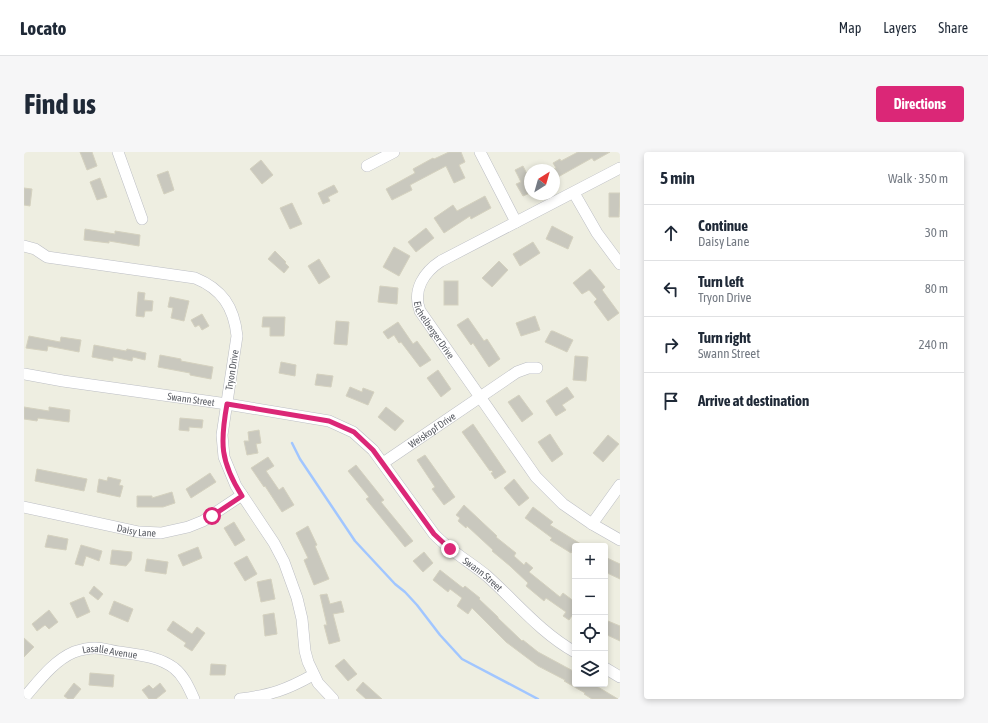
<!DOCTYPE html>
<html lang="en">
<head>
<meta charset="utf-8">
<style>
	:root { --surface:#fff; --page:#f6f6f7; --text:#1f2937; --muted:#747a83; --line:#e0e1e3; --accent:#db2777 }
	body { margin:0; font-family:"Asap Condensed",sans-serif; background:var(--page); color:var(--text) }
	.controls { position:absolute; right:12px; bottom:12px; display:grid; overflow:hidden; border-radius:4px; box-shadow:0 2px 6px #0003 }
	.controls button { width:36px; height:36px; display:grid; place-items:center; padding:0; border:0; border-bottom:1px solid var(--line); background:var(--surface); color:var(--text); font:20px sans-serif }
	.compass { position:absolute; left:500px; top:12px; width:36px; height:36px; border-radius:50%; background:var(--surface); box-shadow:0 2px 6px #0003; rotate:37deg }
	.stop { position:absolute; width:12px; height:12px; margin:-9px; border:3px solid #db2777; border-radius:50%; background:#fff }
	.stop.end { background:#db2777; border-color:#fff; box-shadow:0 1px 4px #0008 }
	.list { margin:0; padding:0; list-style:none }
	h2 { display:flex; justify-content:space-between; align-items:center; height:52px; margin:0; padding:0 16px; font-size:17px }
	h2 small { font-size:13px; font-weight:400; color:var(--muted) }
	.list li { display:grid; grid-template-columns:26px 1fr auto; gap:12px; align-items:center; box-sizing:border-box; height:56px; padding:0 16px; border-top:1px solid var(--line) }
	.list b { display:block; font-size:15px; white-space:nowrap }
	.list p { margin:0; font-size:13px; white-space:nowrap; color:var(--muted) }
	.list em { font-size:13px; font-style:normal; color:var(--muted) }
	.icon { flex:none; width:22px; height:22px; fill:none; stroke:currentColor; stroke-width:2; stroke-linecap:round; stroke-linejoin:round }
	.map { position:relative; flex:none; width:596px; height:547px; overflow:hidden; border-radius:4px }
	header { display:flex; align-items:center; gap:24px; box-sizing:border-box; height:56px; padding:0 20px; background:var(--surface); border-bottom:1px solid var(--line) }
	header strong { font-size:19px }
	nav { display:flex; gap:22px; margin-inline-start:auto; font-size:14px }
	.intro { display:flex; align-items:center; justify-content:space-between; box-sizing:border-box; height:96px; padding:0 24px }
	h1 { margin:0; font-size:28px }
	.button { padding:10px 18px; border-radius:4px; background:var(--accent); color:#fff; font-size:14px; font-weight:700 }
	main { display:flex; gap:24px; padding:0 24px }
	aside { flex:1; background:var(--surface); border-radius:4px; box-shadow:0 2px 6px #0003 }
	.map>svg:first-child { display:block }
</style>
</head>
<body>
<header>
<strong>Locato</strong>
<nav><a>Map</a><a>Layers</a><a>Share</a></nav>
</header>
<div class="intro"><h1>Find us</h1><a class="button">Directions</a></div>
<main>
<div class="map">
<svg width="596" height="547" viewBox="0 0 596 547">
	<rect width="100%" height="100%" fill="#eeeee1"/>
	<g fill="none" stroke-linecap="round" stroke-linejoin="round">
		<polyline stroke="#a1c6ff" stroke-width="2.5" points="268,291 276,307 331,389 371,432 381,440 393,453 416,483 438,507 514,547"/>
	</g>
	<g fill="#c9c8be" stroke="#d4d1bf">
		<polygon points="56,0 68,0 73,14 63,18"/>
		<polygon points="425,0 437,0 441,10 435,13 441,26 430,31 422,14 386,33 388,38 368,48 362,37 391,21 389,17 409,6 410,7"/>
		<polygon points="554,0 586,0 570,9 568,6 534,25 530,17 532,16 529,11 536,7 537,9"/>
		<polygon points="237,8 249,23 238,32 226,17"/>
		<polygon points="499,14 506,28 506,41 499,44 492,32 497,30 491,18"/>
		<polygon points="144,19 150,38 140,42 133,23"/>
		<polygon points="76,26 83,45 73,48 66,30"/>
		<polygon points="310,33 314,40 304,45 306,49 299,52 294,41"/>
		<polygon points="0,36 8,37 6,54 0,53"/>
		<polygon points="585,41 596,41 595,65 585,65"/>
		<polygon points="461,44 467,56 447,67 446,64 420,81 410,66 429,53 433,59"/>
		<polygon points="268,51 278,72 266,77 256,56"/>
		<polygon points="528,74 549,85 544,97 522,87"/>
		<polygon points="402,76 410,86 392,100 384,90"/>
		<polygon points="61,77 91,82 91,79 116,83 115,94 85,89 85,91 60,88"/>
		<polygon points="509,90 516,101 496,114 489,102"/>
		<polygon points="370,95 386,104 375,124 359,115"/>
		<polygon points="251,99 262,110 261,111 265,115 260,121 244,107"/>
		<polygon points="295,107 306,125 295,132 284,114"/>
		<polygon points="475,109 484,118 468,135 458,126"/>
		<polygon points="566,117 581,135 578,138 595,161 584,169 570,150 573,147 565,138 558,142 549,131"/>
		<rect x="420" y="129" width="14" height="24"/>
		<polygon points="356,134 374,136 373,152 354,150"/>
		<polygon points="114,140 121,141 120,148 129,149 128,159 121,159 120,165 112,164"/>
		<polygon points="146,145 165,149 160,169 147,166 149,156 144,155"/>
		<polygon points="178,162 185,174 178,178 175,173 171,175 167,168"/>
		<polygon points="511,164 516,178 497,184 492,171"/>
		<polygon points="239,165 261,165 260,184 246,184 246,175 238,175"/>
		<polygon points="444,166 460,189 463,187 476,207 465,215 449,191 447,193 433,173"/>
		<polygon points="312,169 325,170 323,193 310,192"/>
		<polygon points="374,170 389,192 393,189 407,208 396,215 377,190 375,191 370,183 364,187 359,180"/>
		<polygon points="527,179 529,179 549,188 543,200 521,190"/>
		<polygon points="5,184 36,190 37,185 57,188 55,200 24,194 23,199 2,196"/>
		<polygon points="70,193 102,199 103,197 122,201 121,208 109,205 108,209 89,205 89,209 68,205"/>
		<polygon points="136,203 157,207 157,209 189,215 187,227 166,223 166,221 134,215"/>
		<polygon points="551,204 564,205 562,229 549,228"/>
		<polygon points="257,210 272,213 271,224 255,221"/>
		<polygon points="414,218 427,237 417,245 403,226"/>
		<polygon points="293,222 309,224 307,235 291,233"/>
		<polygon points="326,235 338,240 339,236 350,240 344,253 322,244"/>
		<polygon points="543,235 550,245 538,253 542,258 532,264 522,249"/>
		<polygon points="495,243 509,262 498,270 484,250"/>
		<polygon points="0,255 25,259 25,255 46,258 45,270 14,266 13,269 0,267"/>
		<polygon points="362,255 380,269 371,279 354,265"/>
		<polygon points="156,266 179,268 178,276 165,275 165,279 155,278"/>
		<polygon points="449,272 482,320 471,327 467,321 469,320 467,318 466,319 438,280"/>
		<polygon points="235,278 237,291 232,292 234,301 223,303 220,289 225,289 224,280"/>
		<polygon points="526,282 539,302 528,310 514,290"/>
		<polygon points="584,283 595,292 579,310 569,301"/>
		<polygon points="401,303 431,345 420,353 408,337 411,335 393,308"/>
		<polygon points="244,305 250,314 242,319 255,338 259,335 270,353 258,360 241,334 240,335 227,316"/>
		<polygon points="332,313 360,348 357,350 389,389 381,395 342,347 345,345 324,319"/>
		<polygon points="13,317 63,327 60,339 11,329"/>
		<polygon points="186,321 192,330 167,346 162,337"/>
		<polygon points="84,325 97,328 95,333 99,334 96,345 73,340 75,327 83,329"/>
		<polygon points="490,327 505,346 495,354 480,336"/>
		<polygon points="148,340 151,351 139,355 113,355 113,344 128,344 128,346"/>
		<polygon points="440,353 473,384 472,385 492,401 490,404 500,413 502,410 509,416 505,420 536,445 539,441 551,450 551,460 545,468 539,464 542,460 522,446 520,449 502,434 504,431 486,414 468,399 469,398 443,374 442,376 434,369 436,366 432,363"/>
		<polygon points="509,355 529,370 526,373 560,394 551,394 547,401 526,388 528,386 501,366"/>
		<polygon points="210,370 221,388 211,394 200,376"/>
		<polygon points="284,374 293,393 291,394 305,427 290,433 280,408 284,406 272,381"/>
		<polygon points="24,383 44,387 42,398 21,395"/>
		<polygon points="57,393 78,399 75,409 62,404 59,414 51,412"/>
		<polygon points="174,395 178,406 159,414 154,403"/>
		<polygon points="88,398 108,400 107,408 102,414 86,412"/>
		<polygon points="400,400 409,411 399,420 389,409"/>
		<polygon points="223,404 233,422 221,429 210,411"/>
		<polygon points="581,405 596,412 596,427 581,420"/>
		<polygon points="123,407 144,410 142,422 121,419"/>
		<polygon points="416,418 439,436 441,434 456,446 455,447 474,465 474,466 498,489 499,488 514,500 551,520 551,532 569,532 594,547 568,547 560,542 561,541 540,529 541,528 514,514 482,490 448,456 444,462 433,454 438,446 426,437 424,440 409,428"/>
		<polygon points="247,427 251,447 237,450 233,430"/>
		<polygon points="70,434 79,442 74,448 65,441"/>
		<polygon points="303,442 306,452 317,449 320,460 309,462 316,489 305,492 300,473 303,473 296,443"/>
		<polygon points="60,445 66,460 53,466 46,451"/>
		<polygon points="90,449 109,457 104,470 85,462"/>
		<polygon points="25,458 34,470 25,477 21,473 13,479 8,472"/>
		<polygon points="250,461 253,482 241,484 239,463"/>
		<polygon points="149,469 168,482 173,475 181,481 168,499 160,494 162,491 143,478"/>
		<polygon points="584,469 596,474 596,489 581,482 581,475"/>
		<polygon points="0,486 10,495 0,505"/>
		<polygon points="320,507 333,522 324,529 311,514"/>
		<polygon points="187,512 202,513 201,523 186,523"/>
		<polygon points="66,521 90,523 89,535 65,533"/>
		<polygon points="339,530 358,547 342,547 332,538"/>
		<polygon points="50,531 57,537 49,547 44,547 40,544"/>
		<polygon points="136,531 142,539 132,547 125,547 118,538 125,533 129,537"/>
	</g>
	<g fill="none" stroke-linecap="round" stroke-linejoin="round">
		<defs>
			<g id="minor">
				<polyline points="94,0 118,67"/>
				<polyline points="456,0 492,70"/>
				<polyline points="343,14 370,0"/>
				<path id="s1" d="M 596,16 L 417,109 C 400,120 388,138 396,159 L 512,325 L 539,352 L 568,372 L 596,388"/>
				<polyline points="550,41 573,81 596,112"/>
				<path d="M 0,94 L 11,97 L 23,105 L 171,126 C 198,137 210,155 213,184 L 198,283 L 200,305 L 212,334 L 250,391 L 260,410 L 273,446 L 278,467 L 281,499 L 284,510 L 294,531 L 309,547"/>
				<path id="s2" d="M 0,222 L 39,229 L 203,252 L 305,269 L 329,280 L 349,298 L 410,382 C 426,399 446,410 463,424 C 492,450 517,481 551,500"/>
				<path id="s3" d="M 359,311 L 493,220 L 504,216 L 513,216"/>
				<path id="s4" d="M 0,355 L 115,380 L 137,381 L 164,375 L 179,369 L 218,343"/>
				<polyline points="568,372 596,333"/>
				<polyline points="581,516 596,525"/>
				<path id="s5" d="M 0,546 C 14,530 29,509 50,500 C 56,498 63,496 71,496 C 79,496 87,499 95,500 C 114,503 134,504 150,516 C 160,524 165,536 170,547"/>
				<path d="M 216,547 C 247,543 262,538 289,523"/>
			</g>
		</defs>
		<use href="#minor" stroke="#bcbec4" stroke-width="12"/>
		<use href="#minor" stroke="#fff" stroke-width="11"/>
	</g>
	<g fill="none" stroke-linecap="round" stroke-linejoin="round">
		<path stroke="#db2777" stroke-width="5" d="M 188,364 L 218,344 C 196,309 196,291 203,252 L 305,269 L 330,280 L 349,298 L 410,382 L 426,397"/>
	</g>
	<g text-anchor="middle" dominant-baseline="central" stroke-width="3" stroke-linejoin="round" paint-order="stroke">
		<g font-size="10" fill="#5a5d64" stroke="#fff">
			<text stroke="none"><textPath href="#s1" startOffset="284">Eichelberger Drive</textPath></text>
			<text transform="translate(208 218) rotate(-81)">Tryon Drive</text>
			<text stroke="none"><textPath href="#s2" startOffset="169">Swann Street</textPath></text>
			<text stroke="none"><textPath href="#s3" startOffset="59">Weiskopf Drive</textPath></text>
			<text stroke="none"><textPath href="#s4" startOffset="115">Daisy Lane</textPath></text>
			<text stroke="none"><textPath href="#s2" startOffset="529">Swann Street</textPath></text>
			<text stroke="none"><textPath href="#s5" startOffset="105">Lasalle Avenue</textPath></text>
		</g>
	</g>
</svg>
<div class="controls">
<button>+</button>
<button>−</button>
<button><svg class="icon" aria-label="locate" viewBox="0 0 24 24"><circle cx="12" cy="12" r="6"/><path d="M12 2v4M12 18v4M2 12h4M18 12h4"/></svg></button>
<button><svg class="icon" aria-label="layers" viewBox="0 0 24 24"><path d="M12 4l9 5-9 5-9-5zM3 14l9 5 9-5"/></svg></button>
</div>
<svg class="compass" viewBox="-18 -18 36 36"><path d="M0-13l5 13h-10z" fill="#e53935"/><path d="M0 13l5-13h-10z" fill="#747a83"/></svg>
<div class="stop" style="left:188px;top:364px"></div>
<div class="stop end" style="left:426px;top:397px"></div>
</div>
<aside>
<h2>5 min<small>Walk · 350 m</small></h2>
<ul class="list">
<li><svg class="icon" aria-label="ahead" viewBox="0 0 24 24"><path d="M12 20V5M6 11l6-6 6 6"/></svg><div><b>Continue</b><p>Daisy Lane</p></div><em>30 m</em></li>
<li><svg class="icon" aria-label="left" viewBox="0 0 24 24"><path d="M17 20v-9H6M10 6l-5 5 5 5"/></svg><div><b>Turn left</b><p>Tryon Drive</p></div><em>80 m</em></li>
<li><svg class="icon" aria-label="right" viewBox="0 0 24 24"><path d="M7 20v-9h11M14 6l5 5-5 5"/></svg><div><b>Turn right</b><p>Swann Street</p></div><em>240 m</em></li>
<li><svg class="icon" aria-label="arrive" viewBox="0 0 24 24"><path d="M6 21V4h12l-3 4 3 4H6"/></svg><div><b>Arrive at destination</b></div></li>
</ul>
</aside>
</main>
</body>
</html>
